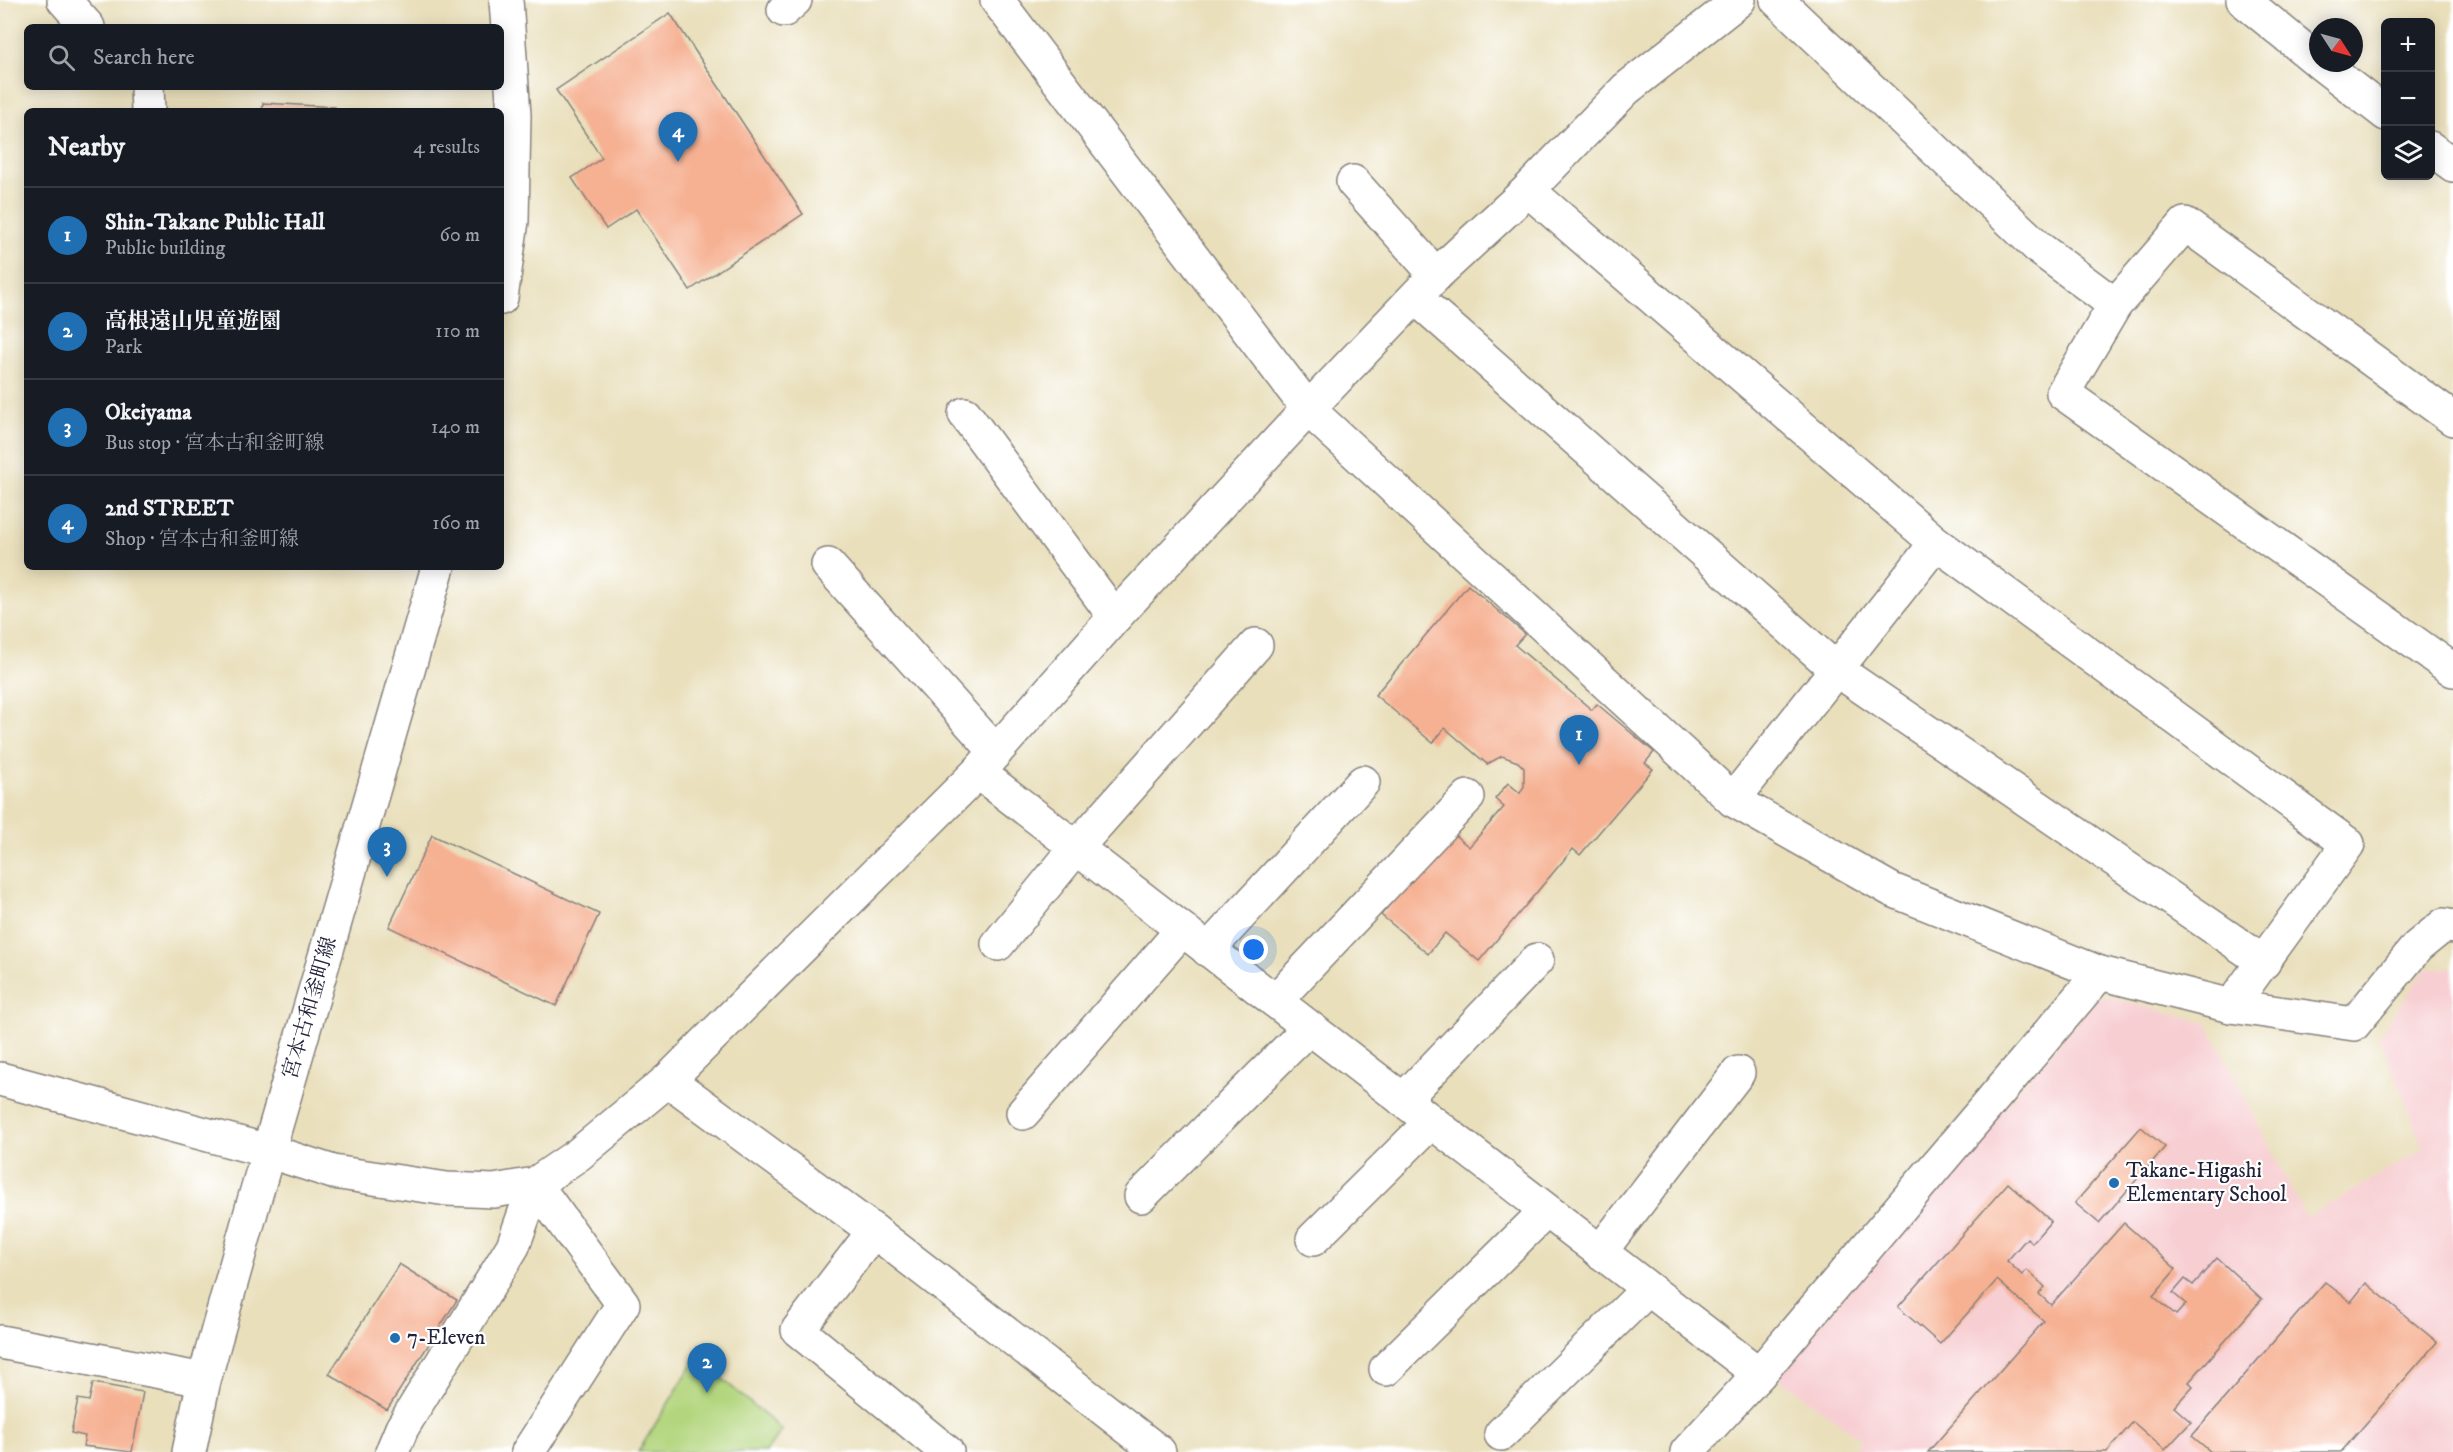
<!DOCTYPE html>
<html lang="en">
<head>
<meta charset="utf-8">
<style>
	:root { --surface:#171b24; --page:#20242c; --text:#f1f3f6; --muted:#9ea1a6; --line:#363941; --accent:#1f6fb2 }
	body { margin:0; font-family:"IM FELL DW Pica","Noto Serif JP",serif; background:var(--page); color:var(--text) }
	.controls { position:absolute; right:18px; top:18px; display:grid; overflow:hidden; border-radius:9px; box-shadow:0 3px 15px #0003 }
	.controls button { width:54px; height:54px; display:grid; place-items:center; padding:0; border:0; border-bottom:2px solid var(--line); background:var(--surface); color:var(--text); font:30px sans-serif }
	.compass { position:absolute; left:2309px; top:18px; width:54px; height:54px; border-radius:50%; background:var(--surface); box-shadow:0 3px 15px #0003; rotate:126deg }
	.you { position:absolute; left:1254px; top:950px; width:21px; height:21px; margin:-15px; border:4px solid #fff; border-radius:50%; background:#1a73e8; box-shadow:0 0 0 9px #1a73e833 }
	.badge { display:grid; place-items:center; width:39px; height:39px; border-radius:50%; background:var(--accent); color:#fff; font-size:20px; font-weight:700 }
	.pin { position:absolute; translate:-50% -50px; filter:drop-shadow(0 2px 3px #0008) }
	.pin::after { content:''; position:absolute; top:32px; width:21px; height:18px; background:inherit; clip-path:polygon(0 0,100% 0,50% 100%) }
	.list { margin:0; padding:0; list-style:none }
	h2 { display:flex; justify-content:space-between; align-items:center; height:78px; margin:0; padding:0 24px; font-size:26px }
	h2 small { font-size:20px; font-weight:400; color:var(--muted) }
	.list li { display:grid; grid-template-columns:39px 1fr auto; gap:18px; align-items:center; box-sizing:border-box; height:96px; padding:0 24px; border-top:2px solid var(--line) }
	.list b { display:block; font-size:22px; white-space:nowrap }
	.list p { margin:0; font-size:20px; white-space:nowrap; color:var(--muted) }
	.list em { font-size:20px; font-style:normal; color:var(--muted) }
	.icon { flex:none; width:33px; height:33px; fill:none; stroke:currentColor; stroke-width:2; stroke-linecap:round; stroke-linejoin:round }
	.map { position:relative; flex:none; width:2453px; height:1452px; overflow:hidden }
	.search { position:absolute; background:var(--surface); box-shadow:0 3px 15px #0003; left:24px; top:24px; width:480px; height:66px; display:flex; align-items:center; gap:15px; box-sizing:border-box; padding:0 21px; border-radius:9px; color:var(--muted); font-size:22px }
	.panel { position:absolute; background:var(--surface); box-shadow:0 3px 15px #0003; left:24px; top:108px; width:480px; height:462px; border-radius:9px }
	.map>svg:first-child { display:block }
</style>
</head>
<body>
<div class="map">
<svg width="2453" height="1452" viewBox="0 0 2453 1452">
	<rect width="100%" height="100%" fill="#fff"/>
	<filter id="ink" filterUnits="userSpaceOnUse"><feTurbulence type="fractalNoise" baseFrequency=".0167" numOctaves="2"/><feDisplacementMap in="SourceGraphic" scale="12" xChannelSelector="R" yChannelSelector="G"/><feConvolveMatrix kernelMatrix="1 2 1 2 8 2 1 2 1" color-interpolation-filters="sRGB"/></filter>
	<filter id="wash" filterUnits="userSpaceOnUse"><feTurbulence type="fractalNoise" baseFrequency=".008" numOctaves="4" result="noise"/><feDisplacementMap in="SourceGraphic" scale="24" xChannelSelector="R" yChannelSelector="G"/><feGaussianBlur stdDeviation="1.35" result="paint"/><feColorMatrix in="noise" values="0 0 0 0 0 0 0 0 0 0 0 0 0 0 0 0 0 1.4 0 .05"/><feComposite in="paint" operator="in"/></filter>
	<g filter="url(#wash)">
		<rect width="100%" height="100%" fill="#e9dfbb"/>
		<polygon fill="#f7cfd3" points="2453,968 2453,1452 1852,1452 1862,1440 1776,1376 2100,995 2207,1023 2306,1218 2424,1149 2379,1035 2426,969"/>
		<polygon fill="#b2d57d" stroke="#6a7c5c" stroke-width="1.5" points="697,1357 782,1430 766,1452 638,1452"/>
		<g id="blocks">
			<g fill="#f6b092">
				<polygon points="670,13 803,214 690,290 636,209 606,229 572,178 602,158 556,90"/>
				<polygon points="263,103 335,107 335,111 262,111"/>
				<polygon points="1468,585 1525,634 1515,645 1592,710 1597,704 1654,752 1645,763 1653,769 1580,855 1573,849 1479,961 1445,933 1428,954 1381,915 1451,832 1469,847 1504,807 1495,799 1508,783 1520,793 1524,786 1524,768 1518,762 1502,756 1487,764 1445,728 1433,743 1375,695"/>
				<polygon points="432,835 599,914 556,1006 389,927"/>
				<polygon points="2141,1127 2165,1147 2099,1223 2075,1203"/>
				<polygon points="2008,1183 2051,1221 2032,1243 2027,1238 2007,1261 2022,1275 2027,1270 2045,1287 2039,1294 2051,1305 2124,1223 2176,1269 2153,1296 2176,1315 2186,1304 2173,1293 2185,1279 2193,1285 2217,1258 2262,1299 2189,1382 2193,1386 2174,1407 2191,1422 2165,1450 2133,1422 2107,1452 1928,1452 2044,1321 1997,1280 1940,1344 1898,1307"/>
				<polygon points="399,1264 457,1300 387,1410 329,1374"/>
				<polygon points="2325,1282 2351,1302 2366,1283 2437,1342 2341,1452 2211,1452 2192,1436"/>
				<polygon points="93,1383 143,1392 132,1452 83,1446 85,1436 71,1433 78,1399 89,1401"/>
			</g>
		</g>
	</g>
	<g filter="url(#ink)">
		<use href="#blocks" fill-opacity="0" stroke="#86807b" stroke-width="1.5"/>
		<g fill="none" stroke-linecap="round" stroke-linejoin="round">
			<defs>
				<g id="minor">
					<polyline points="64,0 88,27"/>
					<polyline points="997,0 1308,409 1733,800 1892,890 2100,973 2231,1006 2354,1024 2417,947 2444,925 2453,927"/>
					<polyline points="1777,0 2040,249 2115,305 2063,393 2453,670"/>
					<polyline points="2243,0 2318,61"/>
					<polyline points="784,10 795,0"/>
					<polyline points="2320,63 2386,114"/>
					<polyline points="147,87 148,111"/>
					<polyline points="2430,148 2453,165"/>
					<polyline points="1353,182 1436,275"/>
					<polyline points="1528,190 1936,543 2348,844 2231,1006"/>
					<polyline points="501,298 512,221 514,115 506,0"/>
					<polyline points="1416,298 1837,670 2264,962"/>
					<polyline points="2115,305 2185,224 2453,419"/>
					<polyline points="965,414 1115,617"/>
					<polyline points="828,565 996,752"/>
					<polyline points="978,772 1759,1374"/>
					<polyline points="1733,800 1936,543"/>
					<polyline points="998,944 1076,848 1256,645"/>
					<polyline points="1208,950 1363,782"/>
					<polyline points="1275,1001 1468,797"/>
					<polyline points="0,1079 268,1151 333,1172 447,1189 494,1191 535,1184 579,1154 668,1080 978,772 1115,617 1308,409 1436,275 1528,190 1626,89 1739,0"/>
					<polyline points="668,1080 874,1231 1159,1452"/>
					<polyline points="1403,1100 1537,960"/>
					<polyline points="1023,1113 1182,930"/>
					<polyline points="1141,1196 1309,1028"/>
					<polyline points="874,1231 798,1330 947,1452"/>
					<polyline points="1313,1239 1431,1122"/>
					<polyline points="1600,1252 1738,1073"/>
					<polyline points="0,1342 204,1380"/>
					<polyline points="1386,1369 1546,1211"/>
					<polyline points="1501,1434 1648,1289"/>
					<polyline points="189,1452 204,1380 254,1201 438,567"/>
					<polyline points="392,1452 402,1428 513,1246 535,1184"/>
					<polyline points="528,1452 623,1304 535,1184"/>
					<polyline points="1687,1452 1759,1374 2100,973"/>
				</g>
			</defs>
			<use href="#minor" stroke="#86807b" stroke-width="36"/>
			<use href="#minor" stroke="#fff" stroke-width="33"/>
		</g>
	</g>
	<g fill="#1f6fb2" stroke="#fff" stroke-width="2">
		<circle cx="2114" cy="1183" r="6"/>
		<circle cx="395" cy="1338" r="6"/>
	</g>
	<g text-anchor="middle" dominant-baseline="central" stroke-width="4.5" stroke-linejoin="round" paint-order="stroke">
		<g font-size="21" fill="#22223b" stroke="#fff">
			<text transform="translate(310 1008) rotate(-74)">宮本古和釜町線</text>
		</g>
		<g font-size="21" fill="#22223b" stroke="#fff" text-anchor="start">
			<text x="2126" y="1171">Takane-Higashi<tspan x="2126" dy="24">Elementary School</tspan></text>
			<text x="407" y="1338">7-Eleven</text>
		</g>
	</g>
</svg>
<div class="controls">
<button>+</button>
<button>−</button>
<button><svg class="icon" aria-label="layers" viewBox="0 0 24 24"><path d="M12 4l9 5-9 5-9-5zM3 14l9 5 9-5"/></svg></button>
</div>
<svg class="compass" viewBox="-18 -18 36 36"><path d="M0-13l5 13h-10z" fill="#e53935"/><path d="M0 13l5-13h-10z" fill="#9ea1a6"/></svg>
<div class="you"></div>
<div class="pin badge" style="left:1579px;top:765px">1</div>
<div class="pin badge" style="left:707px;top:1393px">2</div>
<div class="pin badge" style="left:387px;top:877px">3</div>
<div class="pin badge" style="left:678px;top:162px">4</div>
<div class="search"><svg class="icon" aria-label="search" viewBox="0 0 24 24"><circle cx="10" cy="10" r="6"/><path d="M15 15l6 6"/></svg>Search here</div>
<section class="panel">
<h2>Nearby<small>4 results</small></h2>
<ul class="list">
<li><span class="badge">1</span><div><b>Shin-Takane Public Hall</b><p>Public building</p></div><em>60 m</em></li>
<li><span class="badge">2</span><div><b>高根遠山児童遊園</b><p>Park</p></div><em>110 m</em></li>
<li><span class="badge">3</span><div><b>Okeiyama</b><p>Bus stop · 宮本古和釜町線</p></div><em>140 m</em></li>
<li><span class="badge">4</span><div><b>2nd STREET</b><p>Shop · 宮本古和釜町線</p></div><em>160 m</em></li>
</ul>
</section>
</div>
</body>
</html>
